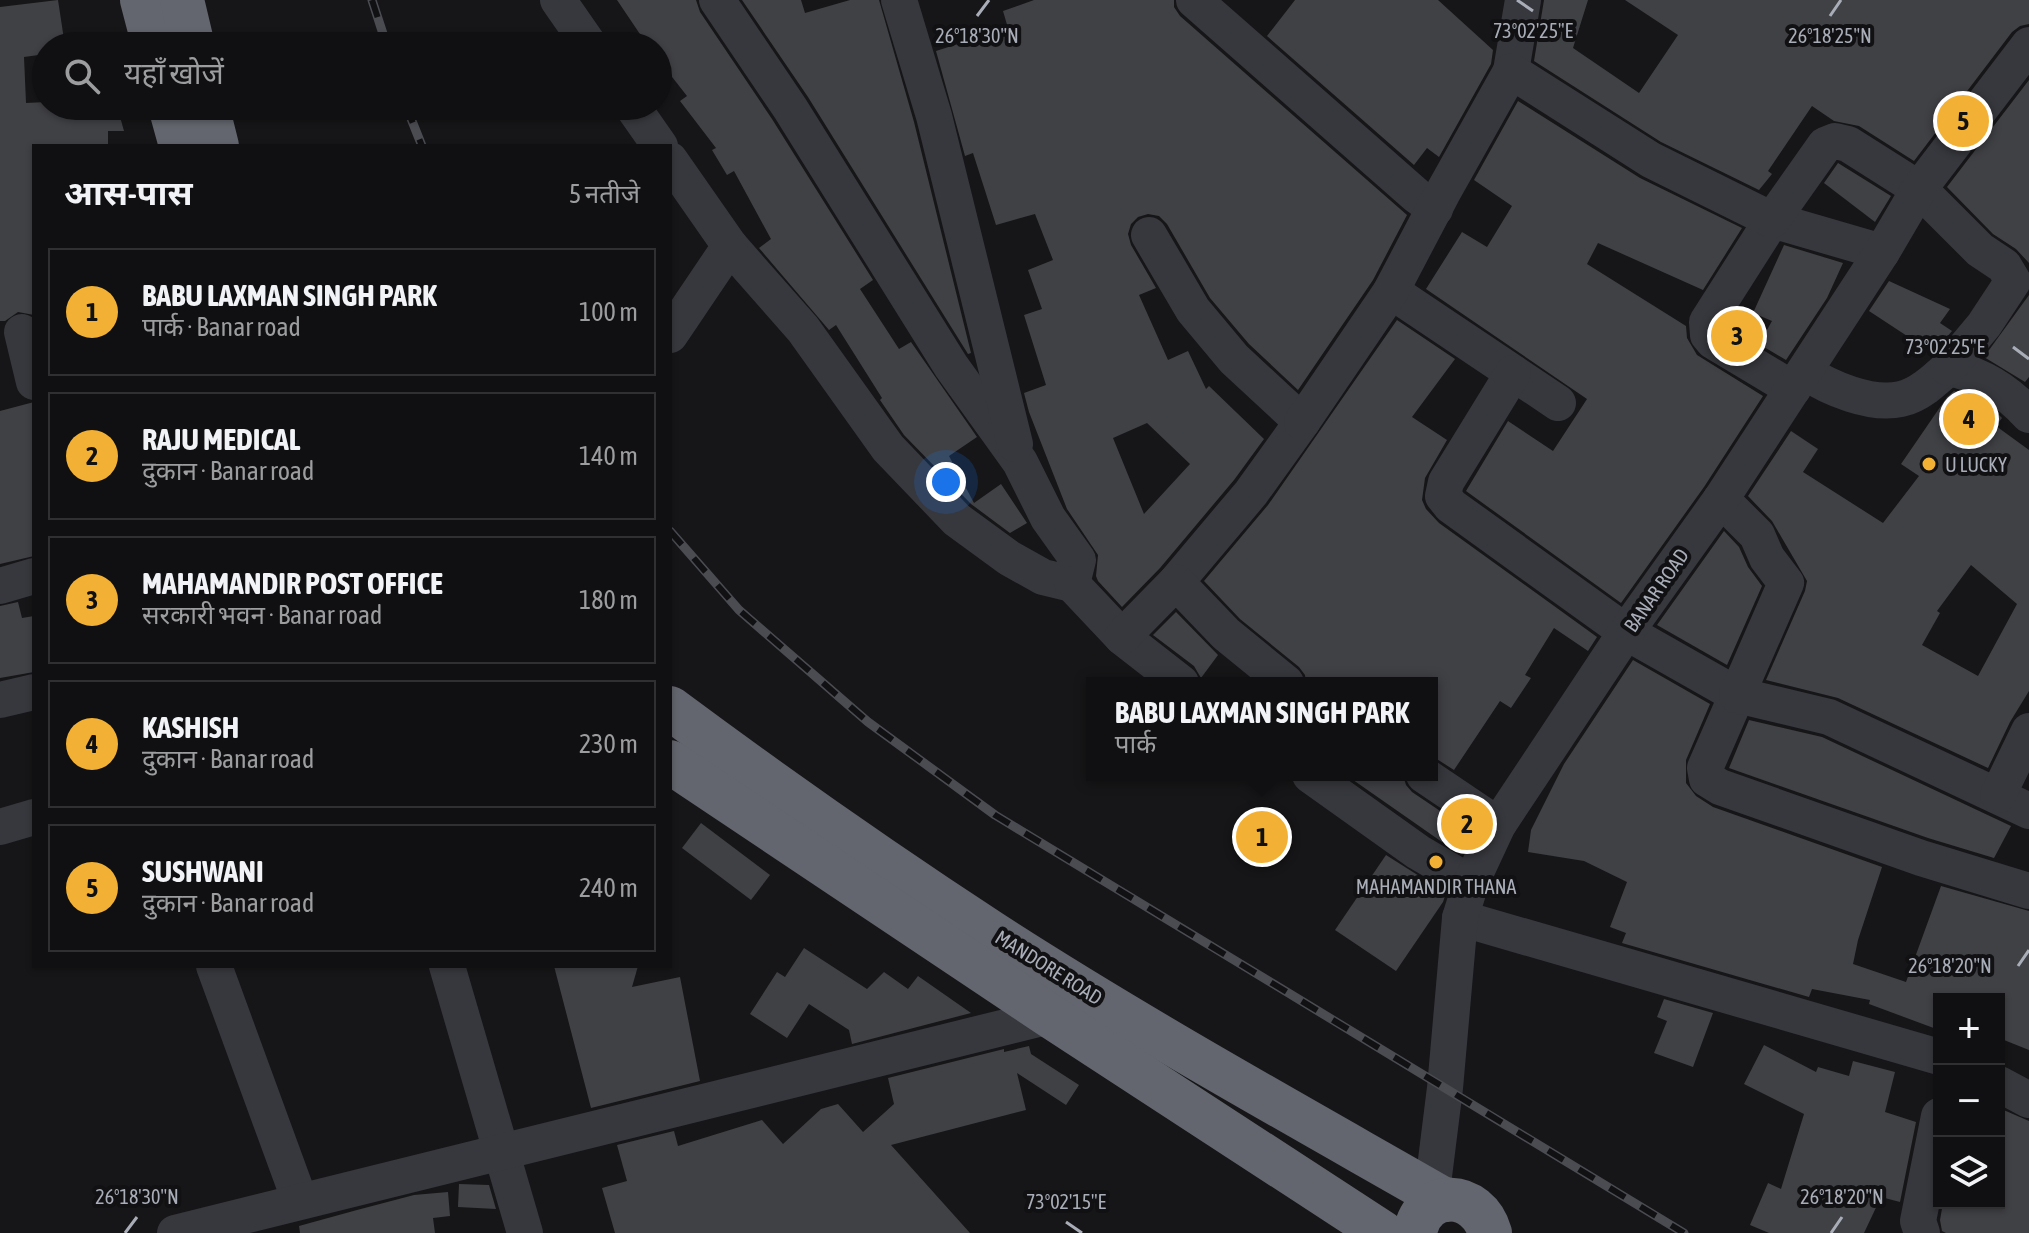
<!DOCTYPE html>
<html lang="hi">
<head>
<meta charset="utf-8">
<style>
	:root { --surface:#101012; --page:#1e1e20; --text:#f1f3f6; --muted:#9c9d9f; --line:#303032; --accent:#f2b134 }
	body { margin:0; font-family:"Asap Condensed","Noto Sans Devanagari",sans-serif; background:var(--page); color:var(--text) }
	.controls { position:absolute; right:24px; bottom:24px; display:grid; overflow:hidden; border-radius:0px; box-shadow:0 2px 6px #0004 }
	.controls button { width:72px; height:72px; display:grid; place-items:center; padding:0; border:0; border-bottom:2px solid var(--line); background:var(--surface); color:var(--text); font:40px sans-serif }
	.you { position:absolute; left:946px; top:482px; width:28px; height:28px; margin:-20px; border:6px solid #fff; border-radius:50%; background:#1a73e8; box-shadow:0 0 0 12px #1a73e833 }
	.badge { display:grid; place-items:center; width:52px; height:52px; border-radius:50%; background:var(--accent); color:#111; font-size:26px; font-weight:700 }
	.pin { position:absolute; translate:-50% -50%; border:4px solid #fff; box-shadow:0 2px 8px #0006 }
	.popup { position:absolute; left:1086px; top:677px; width:352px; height:104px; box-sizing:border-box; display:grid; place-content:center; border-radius:0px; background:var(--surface); filter:drop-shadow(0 2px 6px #0005); font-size:26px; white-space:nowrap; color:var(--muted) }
	.popup b { font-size:30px; color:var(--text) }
	.popup::after { content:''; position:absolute; left:50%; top:100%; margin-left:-16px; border:16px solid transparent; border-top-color:var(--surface) }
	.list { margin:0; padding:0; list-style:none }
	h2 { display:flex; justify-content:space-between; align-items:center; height:104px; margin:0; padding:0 32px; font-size:34px }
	h2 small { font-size:26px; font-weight:400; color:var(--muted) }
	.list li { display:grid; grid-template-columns:52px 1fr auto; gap:24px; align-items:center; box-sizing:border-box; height:128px; margin:0 16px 16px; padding:0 16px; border:2px solid var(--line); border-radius:0px }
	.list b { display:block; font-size:30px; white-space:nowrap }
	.list p { margin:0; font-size:26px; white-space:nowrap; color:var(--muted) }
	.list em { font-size:26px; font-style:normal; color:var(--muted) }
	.icon { flex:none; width:44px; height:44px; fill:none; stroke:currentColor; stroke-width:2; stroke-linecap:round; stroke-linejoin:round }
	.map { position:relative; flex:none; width:2029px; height:1233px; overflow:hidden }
	.search { position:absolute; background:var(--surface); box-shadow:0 2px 6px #0004; left:32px; top:32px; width:640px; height:88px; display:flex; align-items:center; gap:20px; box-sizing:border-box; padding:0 28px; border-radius:44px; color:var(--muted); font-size:30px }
	.panel { position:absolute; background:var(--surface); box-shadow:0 2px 6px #0004; left:32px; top:144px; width:640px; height:824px; border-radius:0px }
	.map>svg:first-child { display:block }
</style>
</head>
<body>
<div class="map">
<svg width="2029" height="1233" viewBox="0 0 2029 1233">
	<rect width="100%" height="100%" fill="#161618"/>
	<g fill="#404145" fill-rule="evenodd">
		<polygon points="58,0 65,46 46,46 46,54 24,57 26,103 46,102 46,106 117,106 124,131 108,131 108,146 34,146 34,315 18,312 5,321 0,321 0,7"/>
		<polygon points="617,0 696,0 700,12 772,119 873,280 860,289 899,349 911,342 977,437 949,456 974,503 1001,484 1027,523 1010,533 971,504 904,435 880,400 882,398 836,325 829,330 759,248 771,239 734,171 727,175 712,150 716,148 680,101 687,96 658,59 658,46 648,46"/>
		<polygon points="742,0 801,0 805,13 850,0 879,0 914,122 971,353 968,354 808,97"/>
		<path d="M 1034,0 L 1174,0 L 1174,7 L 1180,16 L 1407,215 L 1373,280 L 1298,390 L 1249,344 L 1210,298 L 1167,224 L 1159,216 L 1148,214 L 1138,217 L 1131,224 L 1128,234 L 1131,245 L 1156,288 L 1139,295 L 1168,360 L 1188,351 L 1206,389 L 1209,386 L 1264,439 L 1234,480 L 1160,568 L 1122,607 L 1098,581 L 1096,576 L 1098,555 L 1067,509 L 1029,412 L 1024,393 L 1046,385 L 1024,315 L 1042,309 L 1028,270 L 1053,260 L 1035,214 L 996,225 L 973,153 L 965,156 L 936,51 L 1008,28 L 1003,11 ZM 1147,423 L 1190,464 L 1144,514 L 1113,438 Z"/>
		<polygon points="1295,0 1438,0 1493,50 1491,64 1439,157 1427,148 1414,165 1267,36"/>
		<polygon points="1544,0 1588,0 1573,48 1639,93 1678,35 1625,0 2029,0 2029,24 2020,26 2012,32 1914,161 1859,126 1834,121 1812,106 1768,171 1772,174 1759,190 1661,142 1534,61"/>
		<polygon points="2029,80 2029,263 2016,249 1993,234 1947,187"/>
		<polygon points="1518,101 1640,178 1742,228 1703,290 1598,243 1587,264 1686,326 1687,338 1697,355 1763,396 1704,487 1621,603 1466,491 1508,421 1553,451 1587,399 1426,289 1462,232 1487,247 1512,206 1474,180"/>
		<polygon points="1838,163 1891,196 1875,222 1824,183"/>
		<polygon points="1784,245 1843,263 1827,298 1786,360 1759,344 1772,321 1753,313"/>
		<polygon points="1889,281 1950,309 1940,323 1952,331 1933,353 1869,311"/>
		<polygon points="2029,295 2029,377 2025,382 1984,357"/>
		<polygon points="1397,320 1455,359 1412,417 1447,440 1425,478 1422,500 1426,509 1439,523 1597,637 1588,651 1554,628 1525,675 1531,678 1511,708 1500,701 1454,770 1432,756 1432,683 1306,683 1305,675 1299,667 1240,619 1204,581 1268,505"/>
		<path d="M 1954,391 L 1973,398 L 1998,414 L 2002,418 L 1996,426 L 2029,450 L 2029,691 L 2010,722 L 1988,768 L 1838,698 L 1766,680 L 1805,591 L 1807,581 L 1772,521 L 1748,496 L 1791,431 L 1818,449 L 1803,472 L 1883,523 L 1919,476 L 1901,464 L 1947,397 ZM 1971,565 L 2017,604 L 1978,676 L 1922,645 L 1940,613 L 1937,611 Z"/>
		<polygon points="34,402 34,556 0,564 0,411"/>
		<polygon points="1724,531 1739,547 1748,567 1762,586 1727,665 1657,625"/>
		<polygon points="18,602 22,618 34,616 34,672 0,678 0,606"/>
		<polygon points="1176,612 1218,655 1201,678 1194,666 1153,635"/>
		<polygon points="1633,660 1710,704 1686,760 1686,783 1696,796 1713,807 1882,867 1858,940 1853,964 1906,982 1941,886 2029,911 2029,1050 1999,1038 1999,999 1939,999 1939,1030 1869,1004 1870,1000 1812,989 1809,997 1622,943 1626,933 1610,927 1627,882 1584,861 1528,852 1531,830 1564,764"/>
		<polygon points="1749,720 1822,737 2011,826 1994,858 1928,838 1729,768"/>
		<polygon points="1346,775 1403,775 1406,785 1412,792 1455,821 1442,842"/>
		<polygon points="701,823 770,875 751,900 682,848"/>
		<polygon points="1386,855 1446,893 1443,902 1396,971 1335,930"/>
		<polygon points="804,948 867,989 884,972 908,989 918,976 971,1013 852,1044 849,1030 809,1004 787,1038 750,1014 777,972 785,977"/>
		<polygon points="554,966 638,966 632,987 680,977 700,1081 591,1108"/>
		<polygon points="1664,999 1713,1013 1693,1067 1654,1053 1667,1021 1657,1017"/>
		<polygon points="1764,1045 1816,1072 1818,1067 1849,1076 1853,1061 1895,1072 1885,1112 1916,1122 1900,1202 1881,1197 1864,1233 1769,1233 1750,1225 1768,1183 1781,1189 1804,1114 1744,1084"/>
		<polygon points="1029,1046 1031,1054 1079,1085 1066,1105 1017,1073 1026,1110 891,1145 970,1233 615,1233 602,1188 627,1181 617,1145 674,1131 678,1146 762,1120 783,1144 821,1109 838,1104 863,1132 894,1104 888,1078 1004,1049 1004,1052"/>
		<polygon points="1999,1108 2029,1121 2029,1233 1946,1233 1942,1231 1940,1220 1943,1203 1999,1203"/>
		<polygon points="459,1184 489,1185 496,1209 458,1207"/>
		<polygon points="448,1192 450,1216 433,1218 435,1233 300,1233 299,1226 357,1210 414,1195"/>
	</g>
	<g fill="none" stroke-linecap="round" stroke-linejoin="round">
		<g stroke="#37383d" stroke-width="36">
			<polyline points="558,0 590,46"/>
			<polyline points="717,0 790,108 951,366 1020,462 1048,518 1078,560 1072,584 1043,577 1009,558 957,520 888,448 803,329 730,246"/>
			<polyline points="899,0 934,116 1015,444"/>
			<polyline points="1194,0 1417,196 1435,209"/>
			<polyline points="1511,71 1523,0"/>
			<polyline points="632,106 660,146"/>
			<polyline points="670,160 730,246 670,335"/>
			<polyline points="1149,235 1193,310 1234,359 1302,422 1251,493 1176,582"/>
			<polyline points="1391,291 1558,403"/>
			<polyline points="22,332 34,382"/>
			<path d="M 1805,372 C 1829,388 1871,406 1901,399 C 1919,395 1935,380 1948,368 C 1981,374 2007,391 2029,415"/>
			<polyline points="1513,373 1446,482 1443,496 1451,506 1626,632 1737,695 1705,768 1707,779 1720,787 1921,858 2029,891"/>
			<polyline points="1793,389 1713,341 1708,335 1707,322 1772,220 1882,252"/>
			<polyline points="1302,422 1391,291 1442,194 1511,71 1651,160 1772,220 1825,145 1835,141 1848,144 1919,189 1980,250 2004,266 2013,281 1984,325 1948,368"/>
			<polyline points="1721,499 1757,535 1767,558 1786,583 1737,695 1829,717 2029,811"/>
			<polyline points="1072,584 1122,637 1181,683"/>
			<polyline points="0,586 34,576"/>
			<polyline points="1122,637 1176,582 1226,634 1286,683"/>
			<polyline points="0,700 34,692"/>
			<polyline points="1310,775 1418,852 1471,883"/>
			<polyline points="1424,775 1498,825"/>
			<polyline points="1998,795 2029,731"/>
			<polyline points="0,827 34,817"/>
			<polyline points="1460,918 1939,1057"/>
			<polyline points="214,966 300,1201"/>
			<polyline points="447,966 525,1233"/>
			<polyline points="1999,1084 2029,1100"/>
			<polyline points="1432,1192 1445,1088 1460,918 1471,883 1498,825 1626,632 1721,499 1882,252 1919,189 2029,45"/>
			<polyline points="175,1233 1050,1016"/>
			<polyline points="1922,1233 1918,1221 1939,1116"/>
		</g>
		<g stroke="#63666e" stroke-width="44">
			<polyline points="142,0 154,46"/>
			<polyline points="182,0 193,46"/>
			<polyline points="170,106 181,146"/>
			<polyline points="207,106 217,146"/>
			<path d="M 670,708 C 775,786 882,861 992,933 C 1139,1028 1293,1113 1445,1200"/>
			<polyline points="670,762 1050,1016 1383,1233"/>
			<path d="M 1415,1233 C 1423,1187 1478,1190 1490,1233"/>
		</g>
		<defs>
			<g id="rail">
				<polyline points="372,0 387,46"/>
				<polyline points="406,106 422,146"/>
				<polyline points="670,531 739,610 868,722 995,815 1684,1233"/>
			</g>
		</defs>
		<use href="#rail" stroke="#4a4c52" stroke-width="9"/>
		<use href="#rail" stroke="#111113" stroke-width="6" stroke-dasharray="18" stroke-linecap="butt"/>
	</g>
	<path fill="none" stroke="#a8adb8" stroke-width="3" d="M 1517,0 L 1533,11M 977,16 L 989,0M 1830,16 L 1841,0M 2013,347 L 2029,359M 2018,966 L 2029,950M 1066,1222 L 1082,1233M 125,1233 L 137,1217M 1831,1233 L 1842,1217"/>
	<g fill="#f2b134" stroke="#111113" stroke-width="3">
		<circle cx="1929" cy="464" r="8"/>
		<circle cx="1436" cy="862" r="8"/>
	</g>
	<g text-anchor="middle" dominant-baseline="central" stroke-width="8" stroke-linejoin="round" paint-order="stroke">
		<g font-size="20" fill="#a8adb8" stroke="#111113" text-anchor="start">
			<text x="1945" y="464">U LUCKY</text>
			<text x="1436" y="886" text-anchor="middle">MAHAMANDIR THANA</text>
		</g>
		<g font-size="20" fill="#a8adb8" stroke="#111113">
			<text transform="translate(1656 590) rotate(-55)">BANAR ROAD</text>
			<text transform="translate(1049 967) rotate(32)">MANDORE ROAD</text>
		</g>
	</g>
	<g font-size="20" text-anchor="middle" fill="#a8adb8" stroke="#111113" stroke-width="8" stroke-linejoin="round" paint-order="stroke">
		<text x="1533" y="38">73°02'25"E</text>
		<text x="977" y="43">26°18'30"N</text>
		<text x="1830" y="43">26°18'25"N</text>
		<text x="1945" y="354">73°02'25"E</text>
		<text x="1950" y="973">26°18'20"N</text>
		<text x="137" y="1204">26°18'30"N</text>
		<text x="1842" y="1204">26°18'20"N</text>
		<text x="1066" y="1209">73°02'15"E</text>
	</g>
</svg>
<div class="controls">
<button>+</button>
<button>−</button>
<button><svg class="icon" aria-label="layers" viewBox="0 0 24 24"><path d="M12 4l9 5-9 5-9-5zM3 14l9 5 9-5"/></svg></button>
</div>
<div class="you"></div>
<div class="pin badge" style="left:1262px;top:837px">1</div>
<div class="popup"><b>BABU LAXMAN SINGH PARK</b>पार्क</div>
<div class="pin badge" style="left:1467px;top:824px">2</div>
<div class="pin badge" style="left:1737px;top:336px">3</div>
<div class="pin badge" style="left:1969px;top:419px">4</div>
<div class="pin badge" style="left:1963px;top:121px">5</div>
<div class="search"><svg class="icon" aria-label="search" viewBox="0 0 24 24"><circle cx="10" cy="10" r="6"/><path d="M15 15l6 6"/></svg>यहाँ खोजें</div>
<section class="panel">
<h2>आस-पास<small>5 नतीजे</small></h2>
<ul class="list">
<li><span class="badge">1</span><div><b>BABU LAXMAN SINGH PARK</b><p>पार्क · Banar road</p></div><em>100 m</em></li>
<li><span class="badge">2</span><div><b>RAJU MEDICAL</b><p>दुकान · Banar road</p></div><em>140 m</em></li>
<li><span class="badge">3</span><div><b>MAHAMANDIR POST OFFICE</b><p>सरकारी भवन · Banar road</p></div><em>180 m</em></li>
<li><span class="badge">4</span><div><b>KASHISH</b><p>दुकान · Banar road</p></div><em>230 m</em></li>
<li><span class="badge">5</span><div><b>SUSHWANI</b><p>दुकान · Banar road</p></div><em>240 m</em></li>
</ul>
</section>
</div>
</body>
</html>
